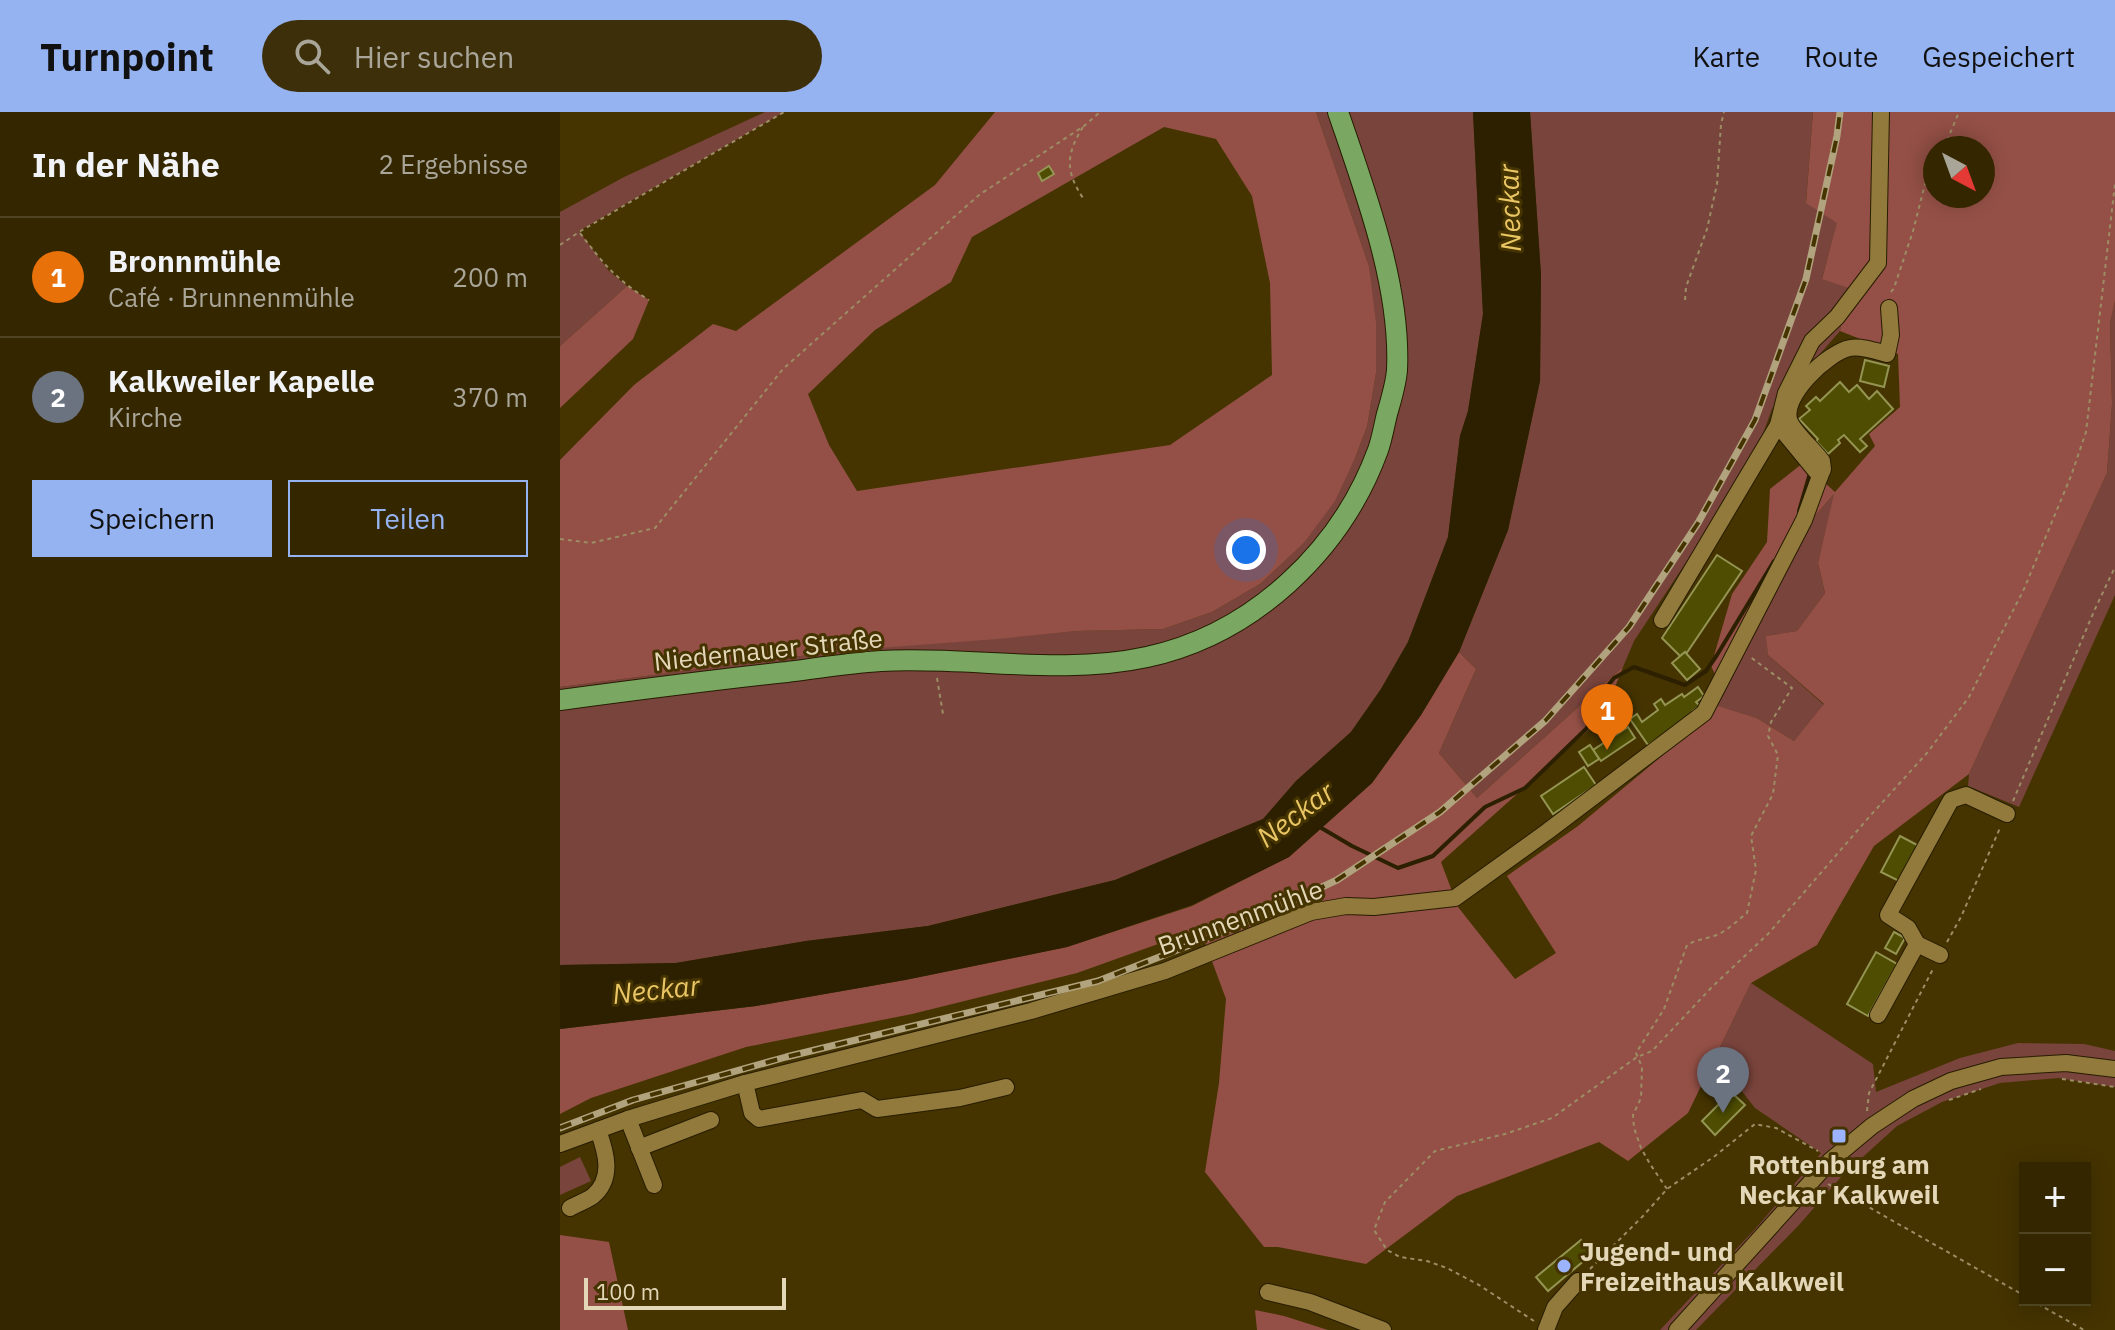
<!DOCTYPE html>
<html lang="de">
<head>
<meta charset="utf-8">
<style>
	:root { --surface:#342700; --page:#3c2f0a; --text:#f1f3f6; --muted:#a9a599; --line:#4e4422; --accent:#95b2f1 }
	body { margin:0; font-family:"IBM Plex Sans",sans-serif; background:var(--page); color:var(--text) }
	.controls { position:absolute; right:24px; bottom:24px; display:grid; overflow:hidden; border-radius:0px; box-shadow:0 4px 20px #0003 }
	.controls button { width:72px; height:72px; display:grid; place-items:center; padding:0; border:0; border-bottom:2px solid var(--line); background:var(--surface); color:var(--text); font:40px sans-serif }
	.compass { position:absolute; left:1363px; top:24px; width:72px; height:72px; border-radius:50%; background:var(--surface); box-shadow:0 4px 20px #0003; rotate:139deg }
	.scale { position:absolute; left:24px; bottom:20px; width:202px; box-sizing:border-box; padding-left:8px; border:4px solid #e3d7b8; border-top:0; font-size:22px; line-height:28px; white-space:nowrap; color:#e3d7b8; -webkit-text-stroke:6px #453400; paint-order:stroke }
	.you { position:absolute; left:686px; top:438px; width:28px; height:28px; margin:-20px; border:6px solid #fff; border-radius:50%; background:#1a73e8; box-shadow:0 0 0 12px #1a73e833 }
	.badge { display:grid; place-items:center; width:52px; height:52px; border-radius:50%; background:var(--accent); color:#fff; font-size:26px; font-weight:700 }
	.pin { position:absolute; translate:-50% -66px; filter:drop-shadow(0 2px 4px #0008) }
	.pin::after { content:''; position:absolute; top:42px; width:28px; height:24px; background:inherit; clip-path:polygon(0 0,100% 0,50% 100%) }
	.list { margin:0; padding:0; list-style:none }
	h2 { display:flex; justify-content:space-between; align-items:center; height:104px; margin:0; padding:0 32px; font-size:34px }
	h2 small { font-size:26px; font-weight:400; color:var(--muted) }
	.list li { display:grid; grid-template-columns:52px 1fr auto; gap:24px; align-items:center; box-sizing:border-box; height:120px; padding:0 32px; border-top:2px solid var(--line) }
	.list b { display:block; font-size:30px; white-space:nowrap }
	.list p { margin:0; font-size:26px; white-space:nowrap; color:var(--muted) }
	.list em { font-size:26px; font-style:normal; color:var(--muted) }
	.actions { display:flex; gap:16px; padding:24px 32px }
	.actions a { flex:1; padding:18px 0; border:2px solid var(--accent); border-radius:0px; text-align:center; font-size:28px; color:var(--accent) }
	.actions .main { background:var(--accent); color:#111 }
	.icon { flex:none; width:44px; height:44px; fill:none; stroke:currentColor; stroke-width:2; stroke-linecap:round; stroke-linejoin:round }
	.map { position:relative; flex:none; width:1555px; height:1218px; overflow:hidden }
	header { display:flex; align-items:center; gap:48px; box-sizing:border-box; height:112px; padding:0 40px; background:var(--accent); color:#111 }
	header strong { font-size:38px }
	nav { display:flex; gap:44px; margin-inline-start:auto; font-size:28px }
	.search { width:560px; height:72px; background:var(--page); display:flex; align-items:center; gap:20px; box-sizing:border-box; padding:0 28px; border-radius:44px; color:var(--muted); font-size:30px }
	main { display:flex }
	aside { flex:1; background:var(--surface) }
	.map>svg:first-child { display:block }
</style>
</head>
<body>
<header>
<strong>Turnpoint</strong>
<div class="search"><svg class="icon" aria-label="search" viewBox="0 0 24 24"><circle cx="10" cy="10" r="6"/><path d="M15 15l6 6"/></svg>Hier suchen</div>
<nav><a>Karte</a><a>Route</a><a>Gespeichert</a></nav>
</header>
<main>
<aside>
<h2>In der Nähe<small>2 Ergebnisse</small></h2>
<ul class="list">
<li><span class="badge" style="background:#e8710a">1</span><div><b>Bronnmühle</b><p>Café · Brunnenmühle</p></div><em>200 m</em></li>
<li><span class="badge" style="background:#6b7280">2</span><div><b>Kalkweiler Kapelle</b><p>Kirche</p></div><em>370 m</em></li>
</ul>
<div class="actions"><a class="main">Speichern</a><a>Teilen</a></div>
</aside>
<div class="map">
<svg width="1555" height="1218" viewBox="0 0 1555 1218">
	<rect width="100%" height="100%" fill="#453400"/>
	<g fill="#79443c">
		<polygon points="205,0 224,0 19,119 49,159 67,174 0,234 0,100 64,65"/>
		<polygon points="756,0 913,0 923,202 908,299 900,324 888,425 848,530 821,577 791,620 736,669 703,707 555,768 368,814 246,829 116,851 0,853 0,575 280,539 517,519 603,517 652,500 700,472 743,432 795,346 807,315 816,261 809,154"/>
		<polygon points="970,0 1253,0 1246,90 1278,111 1262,166 1288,176 1280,219 1212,297 1193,349 1074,529 1063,555 917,686 879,641 916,557 899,540 948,418 980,269 981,163"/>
		<polygon points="1555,189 1555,483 1459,695 1408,674 1409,662 1547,361 1552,292 1550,211"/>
		<polygon points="1275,381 1258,451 1265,481 1237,519 1207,524 1208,543 1264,593 1234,629 1197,606 1157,594 1156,564 1248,412"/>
		<polygon points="1191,871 1313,952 1316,980 1400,946 1458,931 1524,932 1555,939 1555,975 1499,966 1440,971 1382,990 1337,1014 1282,1064 1238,1114 1136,1218 1100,1218 1196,1116 1261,1041 1195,996 1155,945"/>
		<polygon points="20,1045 31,1069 0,1083 0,1055"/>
	</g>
	<g fill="#945046" fill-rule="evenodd">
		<path d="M 435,0 L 756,0 L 809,154 L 816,211 L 816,261 L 807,315 L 795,346 L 775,389 L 743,432 L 700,472 L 652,500 L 603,517 L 517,519 L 437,527 L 280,539 L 0,575 L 0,348 L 74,273 L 153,212 L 176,219 L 375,73 ZM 604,15 L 656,27 L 692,84 L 710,171 L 712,263 L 610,333 L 297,379 L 269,333 L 248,282 L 315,218 L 391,170 L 412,125 Z"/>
		<path d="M 1253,0 L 1555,0 L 1555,189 L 1550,211 L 1552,292 L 1547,361 L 1409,662 L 1314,734 L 1257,833 L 1191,871 L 1128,1001 L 1068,1049 L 1039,1030 L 897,1084 L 806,1152 L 718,1135 L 704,1135 L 645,1060 L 659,971 L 666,887 L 640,817 L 517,861 L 352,902 L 186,935 L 31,986 L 0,1002 L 0,917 L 196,894 L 345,868 L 507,835 L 632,794 L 729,745 L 812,671 L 861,603 L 899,540 L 916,557 L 879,641 L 917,686 L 1063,555 L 1043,605 L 881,750 L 898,795 L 955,867 L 996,841 L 947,764 L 1018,714 L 1133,618 L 1156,564 L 1151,554 L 1172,482 L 1207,430 L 1210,377 L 1243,351 L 1275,380 L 1315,334 L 1309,322 L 1340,295 L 1338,242 L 1280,219 L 1288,176 L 1262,167 L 1277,111 L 1246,91 ZM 1375,36 L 1423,36 L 1423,84 L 1375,84 ZM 1274,382 L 1258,451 L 1265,481 L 1237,519 L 1206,524 L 1208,543 L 1264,592 L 1234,629 L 1197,606 L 1158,594 L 1156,564 L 1248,412 Z"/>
		<polygon points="67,174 89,188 73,227 0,296 0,234"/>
		<polygon points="0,1123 49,1130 68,1218 0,1218"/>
		<polygon points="695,1198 724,1204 768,1218 697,1218"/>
	</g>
	<polygon fill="#2c2000" points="913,0 970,0 981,163 980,269 948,418 899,540 861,603 812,671 729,745 632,793 507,835 345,868 196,894 0,917 0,853 116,851 246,829 368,814 555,768 703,707 736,669 791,620 821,577 848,530 888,425 900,324 908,299 923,202"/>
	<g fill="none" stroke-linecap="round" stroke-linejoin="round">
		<g stroke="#2c2000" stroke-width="4">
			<polyline points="1239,399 1250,361"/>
			<polyline points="758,714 792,734 838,756 873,744 925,695 965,676 1027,616 1038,586 1054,566 1074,555 1125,573 1146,559 1157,543 1214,449"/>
		</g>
	</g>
	<g fill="#4e4d02" stroke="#949453" stroke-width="2">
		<polygon points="489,54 494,62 482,69 478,61"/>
		<polygon points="1305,248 1329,254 1324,275 1300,269"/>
		<polygon points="1280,270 1289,280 1297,273 1309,287 1317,279 1333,297 1300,327 1307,334 1300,340 1284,323 1278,328 1280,331 1268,342 1256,329 1258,327 1239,307 1250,298 1246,294 1256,285 1260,289"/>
		<polygon points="1157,443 1182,459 1126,542 1125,540 1120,544 1102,526"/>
		<polygon points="1125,540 1140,557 1127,568 1112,551"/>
		<polygon points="1138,575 1144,584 1136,590 1140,594 1133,599 1135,601 1088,633 1070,607 1077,602 1082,610 1098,598 1094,592 1101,587 1105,593 1122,582 1124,585"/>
		<polygon points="1068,615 1075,626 1041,649 1033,638"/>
		<polygon points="1030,633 1039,647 1028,654 1019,640"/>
		<polygon points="1024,655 1036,673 993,702 981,684"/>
		<polygon points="1340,724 1359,734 1341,770 1321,760"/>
		<polygon points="1334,820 1345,826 1336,842 1325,836"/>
		<polygon points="1316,840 1337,852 1308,904 1287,892"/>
		<polygon points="1171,980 1185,993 1155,1023 1142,1009"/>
		<polygon points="1021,1128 1032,1142 988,1179 976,1165"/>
	</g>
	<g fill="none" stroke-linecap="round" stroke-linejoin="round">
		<defs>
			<g id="minor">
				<path d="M 1260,364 L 1263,357 L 1262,349 C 1254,338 1235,321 1230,310 C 1219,286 1268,240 1290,236 C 1301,234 1316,239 1327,242 L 1331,223 L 1329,196"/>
				<polyline points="1102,508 1218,313 1226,281 1252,229 1277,205 1318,151 1321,0"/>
				<polyline points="1357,832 1348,816 1328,803 1391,688 1406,683 1447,702"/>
				<polyline points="1318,903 1357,832 1380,843"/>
				<polyline points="185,971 192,1001 199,1007 302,988 317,997 400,986 446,975"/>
				<polyline points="68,1007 94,1073"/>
				<polyline points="0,1032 68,1007 185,971 471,899 605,859 751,800 786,794 814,795 895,786 988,719 1144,601 1244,408 1260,364 1218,313"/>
				<polyline points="79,1036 151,1008"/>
				<path d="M 10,1096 C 17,1092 26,1089 33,1084 C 54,1066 46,1040 38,1018"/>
				<polyline points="708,1180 750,1190 823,1218"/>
				<polyline points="986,1218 995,1195 1018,1169"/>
				<polyline points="1117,1218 1270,1049 1312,1014 1353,987 1391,969 1441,955 1506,951 1555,957"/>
			</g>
			<path id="major" d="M 0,588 C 75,578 151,568 227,560 C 258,556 290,551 321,549 C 410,544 499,564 587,545 C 693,522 781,439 818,338 C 822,327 824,314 827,302 C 831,288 836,272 837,258 C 841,174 805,79 778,0"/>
		</defs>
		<use href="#minor" stroke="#271c00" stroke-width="18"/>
		<use href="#major" stroke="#271c00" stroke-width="22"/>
		<g stroke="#9c8d65" stroke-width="2" stroke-dasharray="4 4" stroke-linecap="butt">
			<path d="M 523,15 C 506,42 505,59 523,86"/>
			<polyline points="1384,36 1399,0"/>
			<path d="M 20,121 C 43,151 55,167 89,188"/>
			<polyline points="0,133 19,120 224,0"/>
			<polyline points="1331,180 1334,176 1353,119 1365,72 1375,53"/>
			<polyline points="1125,188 1126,175 1147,117 1157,72 1161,12 1164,0"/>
			<polyline points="0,427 31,431 95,416 223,257 419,83 524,14 540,0"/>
			<polyline points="377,566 383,602"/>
			<polyline points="1453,689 1535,497 1555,455"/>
			<polyline points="1387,830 1401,805 1440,716"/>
			<polyline points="1502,967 1555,975"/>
			<polyline points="1389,988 1421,977"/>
			<polyline points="1307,999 1309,981 1373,857"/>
			<polyline points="1268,1072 1465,1184"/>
			<path d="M 1107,1077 L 1090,1052 L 1081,1036 L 1074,1016 L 1073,1003 L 1081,986 L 1082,955 L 1076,941 L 1104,897 L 1127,833 C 1137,827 1148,827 1159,822 C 1169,817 1178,808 1187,801 L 1196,758 L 1191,724 L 1213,682 L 1218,643 L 1208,624 L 1211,610 L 1232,576 L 1189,544"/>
			<polyline points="1030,1157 1083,1104 1107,1077 1155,1044 1195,1012 1216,1016 1258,1039"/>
			<polyline points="1471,1188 1524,1218"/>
			<polyline points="974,1209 919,1173 887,1156 867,1149 840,1145 827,1138 814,1118 825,1090 875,1039 945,1022 992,1006 1077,945 1092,939 1151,876 1208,822 1310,704 1367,641 1409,585 1464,477 1511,364 1526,320 1555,72"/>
		</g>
		<use href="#minor" stroke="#917a3b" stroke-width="16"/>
		<use href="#major" stroke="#7aa863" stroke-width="20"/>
		<defs>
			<polyline id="rail" points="0,1016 73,988 226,945 538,869 681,813 777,768 880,700 985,609 1069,515 1138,411 1195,308 1246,167 1277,24 1280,0"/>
		</defs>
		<use href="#rail" stroke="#b1a37d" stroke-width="7"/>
		<use href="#rail" stroke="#453400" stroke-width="4" stroke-dasharray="12" stroke-linecap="butt"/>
	</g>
	<g fill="#9bb4fd" stroke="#453400" stroke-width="3">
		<rect x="1271" y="1016" width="16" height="16" rx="4"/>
		<circle cx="1004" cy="1154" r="8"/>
	</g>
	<g text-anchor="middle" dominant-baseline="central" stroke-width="6" stroke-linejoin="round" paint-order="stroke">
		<g font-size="26" fill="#e3d7b8" stroke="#453400">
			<text transform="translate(208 537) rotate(-6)">Niedernauer Straße</text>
			<text transform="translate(680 805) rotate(-20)">Brunnenmühle</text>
		</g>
		<g font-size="26" font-weight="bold" fill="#e3d7b8" stroke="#453400">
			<text x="1279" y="1052">Rottenburg am<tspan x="1279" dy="30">Neckar Kalkweil</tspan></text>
			<text x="1020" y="1139" text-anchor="start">Jugend- und<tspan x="1020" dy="30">Freizeithaus Kalkweil</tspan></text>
		</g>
		<g font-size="28" font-style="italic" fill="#eac665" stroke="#453400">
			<text transform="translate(949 96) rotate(-92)">Neckar</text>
			<text transform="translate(735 702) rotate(-37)">Neckar</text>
			<text transform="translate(96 877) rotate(-6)">Neckar</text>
		</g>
	</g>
</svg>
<div class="controls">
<button>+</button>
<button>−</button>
</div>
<svg class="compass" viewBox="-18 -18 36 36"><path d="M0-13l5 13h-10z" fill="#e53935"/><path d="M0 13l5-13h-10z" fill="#a9a599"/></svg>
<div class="scale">100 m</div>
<div class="you"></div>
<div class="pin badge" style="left:1047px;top:638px;background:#e8710a">1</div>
<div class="pin badge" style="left:1163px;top:1001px;background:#6b7280">2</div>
</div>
</main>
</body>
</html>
